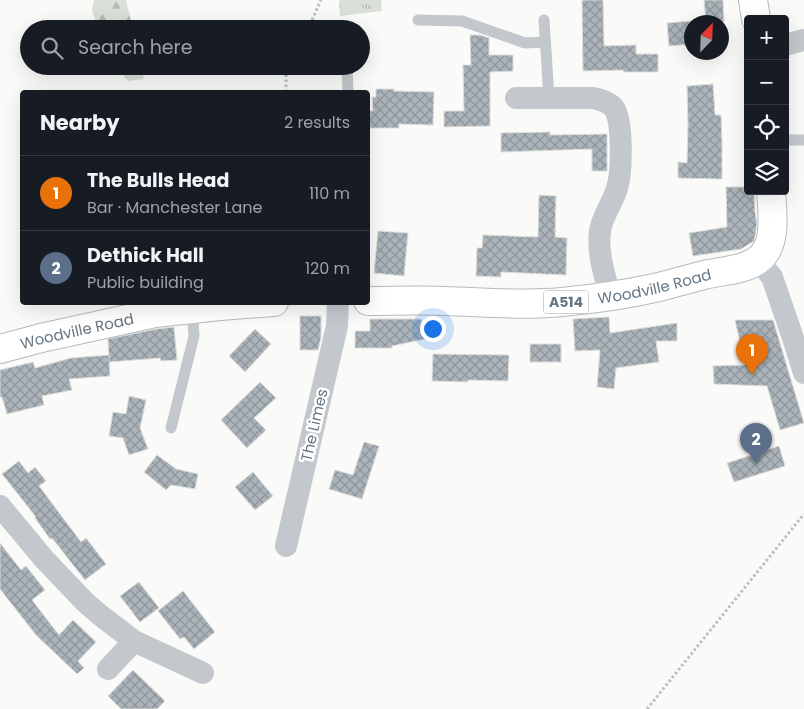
<!DOCTYPE html>
<html lang="en">
<head>
<meta charset="utf-8">
<style>
	:root { --surface:#171b24; --page:#20242c; --text:#f1f3f6; --muted:#9ea1a6; --line:#363941; --accent:#1a73e8 }
	body { margin:0; font-family:Poppins,sans-serif; background:var(--page); color:var(--text) }
	.controls { position:absolute; right:15px; top:15px; display:grid; overflow:hidden; border-radius:5px; box-shadow:0 5px 20px #0002 }
	.controls button { width:45px; height:45px; display:grid; place-items:center; padding:0; border:0; border-bottom:1px solid var(--line); background:var(--surface); color:var(--text); font:25px sans-serif }
	.compass { position:absolute; left:684px; top:15px; width:45px; height:45px; border-radius:50%; background:var(--surface); box-shadow:0 5px 20px #0002; rotate:23deg }
	.you { position:absolute; left:432px; top:328px; width:18px; height:18px; margin:-12px; border:4px solid #fff; border-radius:50%; background:#1a73e8; box-shadow:0 0 0 8px #1a73e833 }
	.badge { display:grid; place-items:center; width:32px; height:32px; border-radius:50%; background:var(--accent); color:#fff; font-size:16px; font-weight:700 }
	.pin { position:absolute; translate:-50% -41px; filter:drop-shadow(0 1px 2px #0008) }
	.pin::after { content:''; position:absolute; top:26px; width:18px; height:15px; background:inherit; clip-path:polygon(0 0,100% 0,50% 100%) }
	.list { margin:0; padding:0; list-style:none }
	h2 { display:flex; justify-content:space-between; align-items:center; height:65px; margin:0; padding:0 20px; font-size:21px }
	h2 small { font-size:16px; font-weight:400; color:var(--muted) }
	.list li { display:grid; grid-template-columns:32px 1fr auto; gap:15px; align-items:center; box-sizing:border-box; height:75px; padding:0 20px; border-top:1px solid var(--line) }
	.list b { display:block; font-size:19px; white-space:nowrap }
	.list p { margin:0; font-size:16px; white-space:nowrap; color:var(--muted) }
	.list em { font-size:16px; font-style:normal; color:var(--muted) }
	.icon { flex:none; width:28px; height:28px; fill:none; stroke:currentColor; stroke-width:2; stroke-linecap:round; stroke-linejoin:round }
	.map { position:relative; flex:none; width:804px; height:709px; overflow:hidden }
	.search { position:absolute; background:var(--surface); box-shadow:0 5px 20px #0002; left:20px; top:20px; width:350px; height:55px; display:flex; align-items:center; gap:12px; box-sizing:border-box; padding:0 18px; border-radius:28px; color:var(--muted); font-size:19px }
	.panel { position:absolute; background:var(--surface); box-shadow:0 5px 20px #0002; left:20px; top:90px; width:350px; height:215px; border-radius:5px }
	.map>svg:first-child { display:block }
</style>
</head>
<body>
<div class="map">
<svg width="804" height="709" viewBox="0 0 804 709">
	<defs>
		<pattern id="grass-tufts" width="24" height="20" patternUnits="userSpaceOnUse" patternTransform="scale(1.25)"><rect width="24" height="20" fill="#dadfd7"/><path d="M3 7l-1-3M5 7V3M7 7l1-3M15 17l-1-3M17 17v-4M19 17l1-3" fill="none" stroke="#b4b9b4"/></pattern>
		<pattern id="forest-firs" width="22" height="20" patternUnits="userSpaceOnUse" patternTransform="scale(1.25)"><rect width="22" height="20" fill="#dadfd7"/><path d="M5 1l3.5 6h-7zM16 11l3.5 6h-7z" fill="#b4b9b4"/></pattern>
		<pattern id="building-cross-hatch" width="8" height="8" patternUnits="userSpaceOnUse" patternTransform="scale(1.25)"><rect width="8" height="8" fill="#aab3b9"/><path d="M0 0l8 8M0 8l8-8" fill="none" stroke="#8e969c"/></pattern>
	</defs>
	<rect width="100%" height="100%" fill="#fafaf8"/>
	<polygon fill="url(#grass-tufts)" points="339,0 381,0 382,11 340,16"/>
	<g fill="url(#forest-firs)">
		<polygon points="94,0 126,0 133,29 98,29 92,11"/>
		<polygon points="116,66 145,66 143,79 128,81"/>
	</g>
	<g fill="url(#building-cross-hatch)" stroke="#dcdcda">
		<polygon points="582,0 603,0 604,46 636,45 636,54 658,54 658,72 624,72 623,70 583,71"/>
		<polygon points="704,0 723,0 724,22 706,22"/>
		<polygon points="692,21 692,44 669,46 667,23"/>
		<polygon points="470,35 480,35 489,38 489,55 513,55 513,71 490,72 490,126 444,127 444,111 464,111 463,65 471,65"/>
		<polygon points="713,84 715,115 721,115 722,142 722,179 678,178 678,162 687,163 688,124 687,86"/>
		<polygon points="376,89 394,89 394,91 434,92 433,125 399,124 399,128 368,128 368,111 373,111 372,97 376,97"/>
		<polygon points="550,132 550,135 607,134 607,171 592,171 592,149 501,152 501,133"/>
		<polygon points="726,187 748,187 748,191 754,191 755,212 757,224 754,241 741,249 693,256 689,233 727,227"/>
		<polygon points="539,195 556,196 555,237 567,238 566,275 501,272 501,277 476,276 477,248 482,248 483,235 538,237"/>
		<polygon points="378,231 408,233 404,276 374,273"/>
		<polygon points="300,316 321,316 321,337 318,350 300,350"/>
		<polygon points="609,317 610,333 677,323 677,341 656,341 659,362 616,368 614,389 597,387 600,350 575,351 573,319"/>
		<polygon points="370,319 421,319 425,339 392,346 392,348 355,348 355,331 370,331"/>
		<polygon points="735,320 773,320 804,423 780,430 767,386 714,384 713,366 745,365"/>
		<polygon points="174,327 177,360 161,361 160,358 109,362 108,339 156,329"/>
		<polygon points="255,329 271,344 245,372 229,356"/>
		<rect x="530" y="344" width="31" height="18"/>
		<polygon points="433,354 509,355 508,381 468,380 468,382 432,381"/>
		<polygon points="109,355 110,376 69,379 72,390 42,396 44,405 7,414 2,397 0,397 0,370 33,362 35,368 71,358"/>
		<polygon points="260,382 276,398 254,418 266,430 247,448 221,420"/>
		<polygon points="129,396 146,400 140,428 148,449 129,455 123,438 109,436 113,412 126,414"/>
		<polygon points="364,442 379,446 362,499 329,489 335,470 353,475"/>
		<polygon points="779,446 785,466 734,482 727,463"/>
		<polygon points="157,455 176,469 198,474 195,489 171,485 166,490 144,472"/>
		<polygon points="19,461 28,473 35,467 46,481 39,486 81,542 86,538 106,564 85,580 52,538 50,539 35,518 36,517 2,474"/>
		<polygon points="253,472 273,496 255,510 235,487"/>
		<polygon points="0,543 21,570 26,566 45,590 32,600 59,635 73,620 96,642 78,661 84,668 77,674 36,635 0,589"/>
		<polygon points="139,582 159,608 140,622 120,596"/>
		<polygon points="183,591 215,632 194,649 184,637 180,639 158,611"/>
		<polygon points="133,670 165,701 157,709 121,709 108,696"/>
	</g>
	<g fill="none" stroke-linecap="round" stroke-linejoin="round">
		<defs>
			<g id="primary">
				<polyline points="753,0 756,19"/>
				<path id="s1" d="M 368,301 C 393,301 418,300 444,301 C 483,302 523,306 562,302 C 594,299 628,294 659,287 C 674,283 689,279 704,275 C 724,270 754,271 766,251 C 776,234 772,210 771,191"/>
				<path id="s2" d="M 0,349 L 41,338 L 155,313 L 220,306 L 274,302"/>
			</g>
		</defs>
		<use href="#primary" stroke="#b5babe" stroke-width="30"/>
		<g stroke="#bbbfc2" stroke-width="3" stroke-dasharray="2.5 2.5" stroke-linecap="butt">
			<polyline points="308,29 321,0"/>
			<polyline points="286,92 286,76 291,66"/>
			<polyline points="647,709 804,514"/>
		</g>
		<g stroke="#c3c8cc" stroke-width="11">
			<polyline points="418,20 462,21 525,43 545,42"/>
			<polyline points="544,20 549,98"/>
			<polyline points="347,66 348,92"/>
			<polyline points="785,140 804,140"/>
			<polyline points="171,428 194,336 192,308"/>
		</g>
		<g stroke="#c3c8cc" stroke-width="22">
			<polyline points="785,45 804,40"/>
			<path d="M 516,98 L 594,98 C 601,100 609,102 614,108 C 623,121 622,173 617,188 C 613,203 602,216 600,231 C 597,253 605,276 610,296"/>
			<polyline points="758,260 772,277 792,335 804,373"/>
			<polyline points="0,506 44,559 85,602 100,615 134,641 203,673"/>
			<polyline points="286,546 337,326 338,302"/>
			<polyline points="108,669 134,641"/>
		</g>
		<use href="#primary" stroke="#fff" stroke-width="28"/>
	</g>
	<g text-anchor="middle" dominant-baseline="central" stroke-width="5" stroke-linejoin="round" paint-order="stroke">
		<rect fill="#fff" stroke="#939fa8" stroke-width="1" x="543.5" y="290.5" width="45" height="23" rx="4"/>
		<g font-size="14" font-weight="bold" fill="#657683">
			<text x="566" y="302">A514</text>
		</g>
		<g font-size="15" fill="#657683" stroke="#fff">
			<text stroke="none"><textPath href="#s1" startOffset="288">Woodville Road</textPath></text>
			<text stroke="none"><textPath href="#s2" startOffset="79">Woodville Road</textPath></text>
			<text transform="translate(314 425) rotate(-77)">The Limes</text>
		</g>
	</g>
</svg>
<div class="controls">
<button>+</button>
<button>−</button>
<button><svg class="icon" aria-label="locate" viewBox="0 0 24 24"><circle cx="12" cy="12" r="6"/><path d="M12 2v4M12 18v4M2 12h4M18 12h4"/></svg></button>
<button><svg class="icon" aria-label="layers" viewBox="0 0 24 24"><path d="M12 4l9 5-9 5-9-5zM3 14l9 5 9-5"/></svg></button>
</div>
<svg class="compass" viewBox="-18 -18 36 36"><path d="M0-13l5 13h-10z" fill="#e53935"/><path d="M0 13l5-13h-10z" fill="#9ea1a6"/></svg>
<div class="you"></div>
<div class="pin badge" style="left:752px;top:375px;background:#e8710a">1</div>
<div class="pin badge" style="left:756px;top:464px;background:#5c6f8a">2</div>
<div class="search"><svg class="icon" aria-label="search" viewBox="0 0 24 24"><circle cx="10" cy="10" r="6"/><path d="M15 15l6 6"/></svg>Search here</div>
<section class="panel">
<h2>Nearby<small>2 results</small></h2>
<ul class="list">
<li><span class="badge" style="background:#e8710a">1</span><div><b>The Bulls Head</b><p>Bar · Manchester Lane</p></div><em>110 m</em></li>
<li><span class="badge" style="background:#5c6f8a">2</span><div><b>Dethick Hall</b><p>Public building</p></div><em>120 m</em></li>
</ul>
</section>
</div>
</body>
</html>
